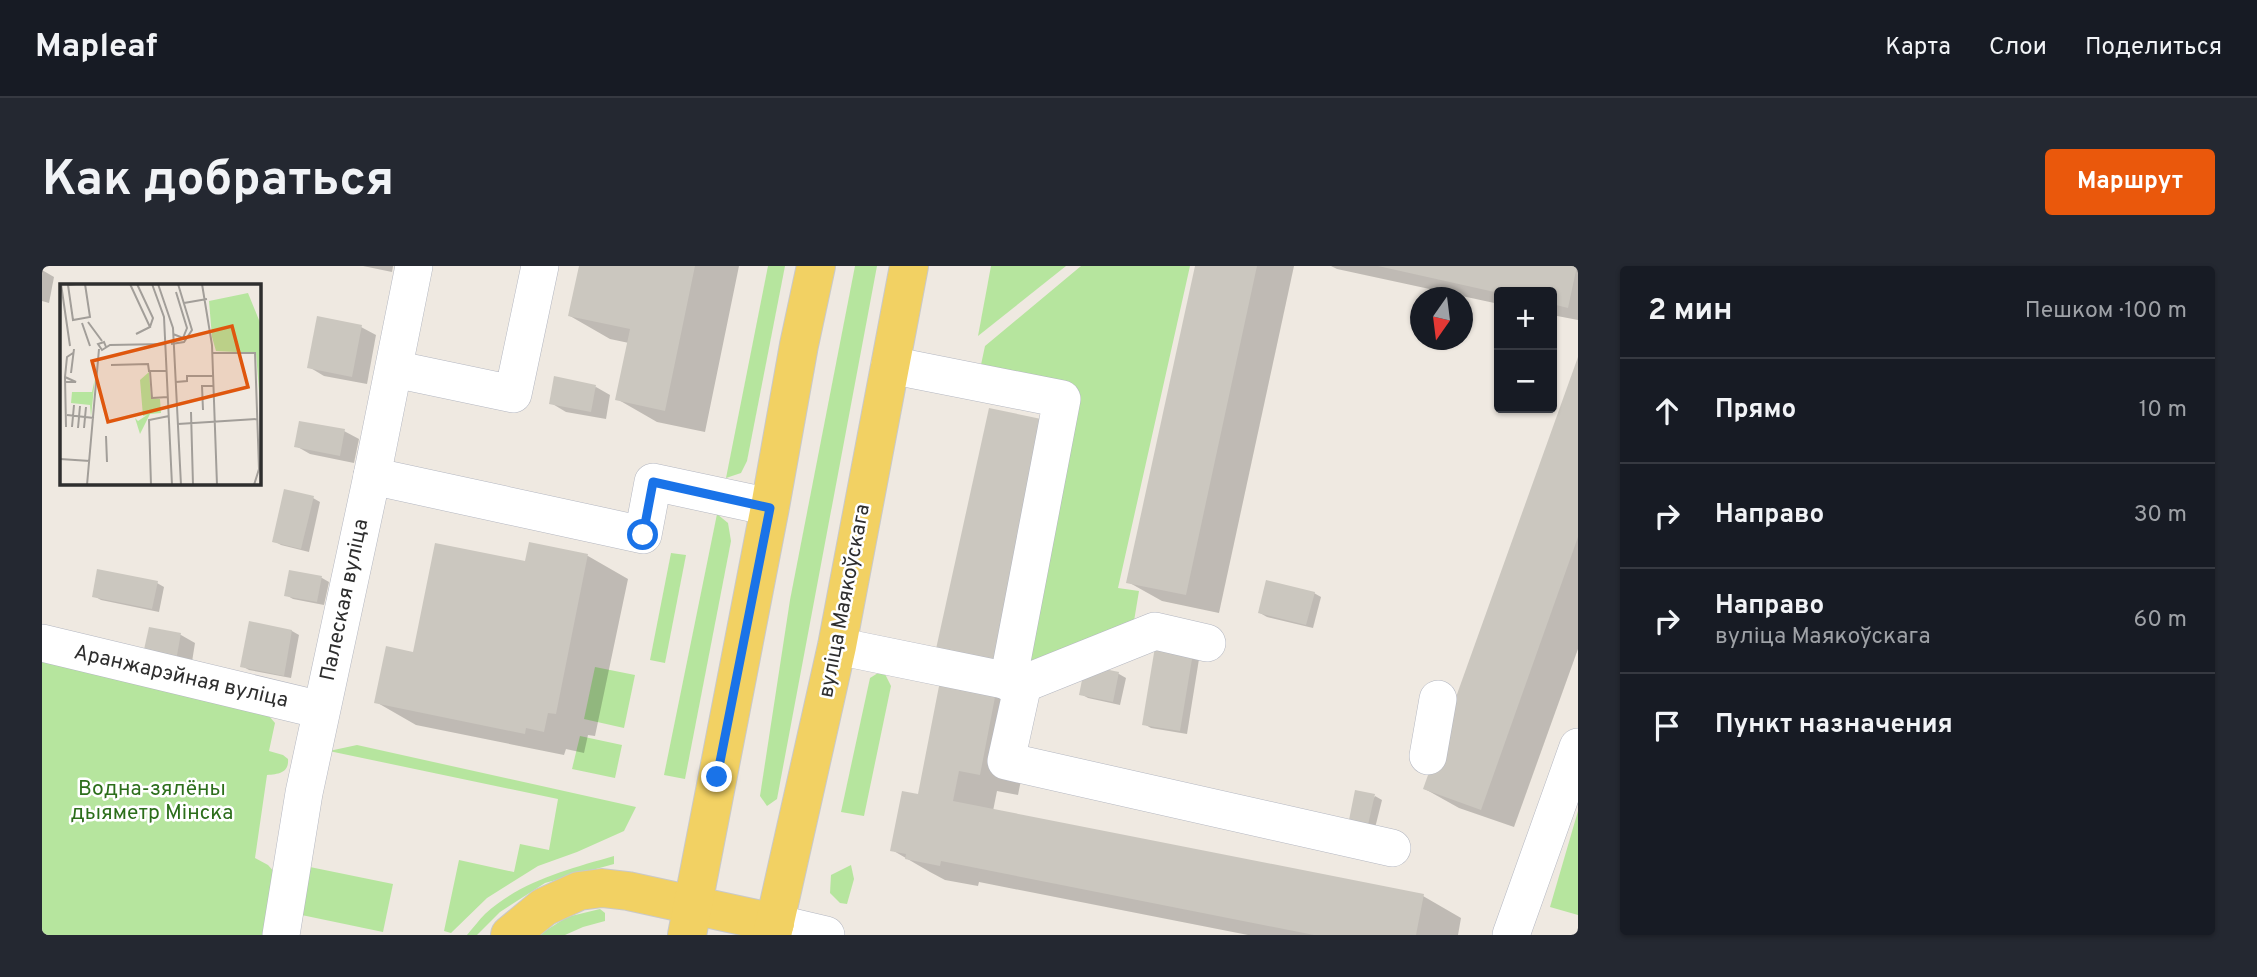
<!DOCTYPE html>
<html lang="ru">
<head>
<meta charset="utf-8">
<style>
	:root { --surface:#171b24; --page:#242831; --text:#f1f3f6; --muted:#9ea1a6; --line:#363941; --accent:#ea580c }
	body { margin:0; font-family:Overpass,sans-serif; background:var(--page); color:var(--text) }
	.controls { position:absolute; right:21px; top:21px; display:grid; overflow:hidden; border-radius:7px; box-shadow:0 2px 5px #0004 }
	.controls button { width:63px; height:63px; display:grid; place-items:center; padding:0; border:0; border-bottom:2px solid var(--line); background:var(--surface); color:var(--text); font:35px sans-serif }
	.compass { position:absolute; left:1368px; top:21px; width:63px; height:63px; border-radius:50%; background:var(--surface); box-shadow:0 2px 5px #0004; rotate:194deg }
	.stop { position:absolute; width:21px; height:21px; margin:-16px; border:5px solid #1a73e8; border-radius:50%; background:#fff }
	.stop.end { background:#1a73e8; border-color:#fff; box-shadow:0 2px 7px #0008 }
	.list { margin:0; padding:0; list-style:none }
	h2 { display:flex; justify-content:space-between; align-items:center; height:91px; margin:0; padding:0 28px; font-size:30px }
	h2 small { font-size:23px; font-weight:400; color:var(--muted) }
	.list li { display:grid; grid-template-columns:46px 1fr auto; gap:21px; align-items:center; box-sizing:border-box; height:105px; padding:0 28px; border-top:2px solid var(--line) }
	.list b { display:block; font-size:26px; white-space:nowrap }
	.list p { margin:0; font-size:23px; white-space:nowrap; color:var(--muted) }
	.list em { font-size:23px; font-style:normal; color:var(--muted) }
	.icon { flex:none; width:38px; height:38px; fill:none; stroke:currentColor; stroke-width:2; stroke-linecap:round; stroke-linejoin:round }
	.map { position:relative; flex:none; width:1536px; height:669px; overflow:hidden; border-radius:7px }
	header { display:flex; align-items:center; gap:42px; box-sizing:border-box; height:98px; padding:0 35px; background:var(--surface); border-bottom:2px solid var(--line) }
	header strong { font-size:33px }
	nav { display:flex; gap:38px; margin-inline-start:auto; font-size:24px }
	.intro { display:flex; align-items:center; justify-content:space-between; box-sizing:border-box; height:168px; padding:0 42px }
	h1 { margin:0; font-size:49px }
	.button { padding:18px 32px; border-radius:7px; background:var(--accent); color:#fff; font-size:24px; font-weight:700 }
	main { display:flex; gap:42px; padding:0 42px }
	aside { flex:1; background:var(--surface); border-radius:7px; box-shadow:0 2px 5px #0004 }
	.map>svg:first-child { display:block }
</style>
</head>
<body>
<header>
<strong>Mapleaf</strong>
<nav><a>Карта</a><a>Слои</a><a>Поделиться</a></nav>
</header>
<div class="intro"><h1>Как добраться</h1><a class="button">Маршрут</a></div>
<main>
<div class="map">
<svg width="1536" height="669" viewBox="0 0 1536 669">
	<rect width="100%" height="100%" fill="#efe9e1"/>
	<g fill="#b6e59e">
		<polygon points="726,0 743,0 705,195 699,207 684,212"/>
		<polygon points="813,0 835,0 735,533 725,540 718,530 748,334"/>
		<polygon points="949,0 1024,0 936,70"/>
		<polygon points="1039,0 1148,0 1076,322 1097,325 1092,355 979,408 1030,128 937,108 943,80"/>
		<polygon points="675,248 686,257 689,275 643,513 622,509"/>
		<polygon points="629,287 644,289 623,397 608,394"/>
		<path d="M 0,392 L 221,443 L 233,457 L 227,485 L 241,489 L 246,493 C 247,507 237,508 225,509 L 213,592 L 226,599 L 234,608 L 224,669 L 0,669 Z"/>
		<polygon points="553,401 593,409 582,462 542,453"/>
		<polygon points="836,407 843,408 849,420 822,550 799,546 828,412"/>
		<polygon points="538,470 580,479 573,512 530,503"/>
		<polygon points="315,479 594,541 582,565 535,586 496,600 445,632 409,667 402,665 417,594 472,606 478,578 507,584 516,533 287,485"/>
		<polygon points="1536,545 1536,649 1508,641"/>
		<path d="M 572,590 L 572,598 L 503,617 L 458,646 L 435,669 L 425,669 C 431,662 437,654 443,648 C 479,615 527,603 572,590 Z"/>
		<polygon points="809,599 812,613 805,638 798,637 788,627 789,609"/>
		<polygon points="263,600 351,618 341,666 250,647"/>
		<polygon points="558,643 563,647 563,655 541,661 523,669 497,669 525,651"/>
	</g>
	<g fill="#0003">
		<polygon points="321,0 351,0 350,6"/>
		<polygon points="539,0 697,0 663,166 615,156 575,133 587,77 568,73 528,50"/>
		<polygon points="1155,0 1252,0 1177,347 1120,335 1086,316"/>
		<polygon points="1289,0 1536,0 1536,54 1510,49 1510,26 1457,26 1457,38 1295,3"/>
		<polygon points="0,4 12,11 7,37 0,35"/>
		<polygon points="319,61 334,69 325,118 282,110 267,101"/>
		<polygon points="1536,95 1536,383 1472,561 1417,542 1383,523"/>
		<polygon points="554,121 568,129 564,153 524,146 509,137"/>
		<polygon points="302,165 317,173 312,197 268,188 254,180"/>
		<polygon points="271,232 278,236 267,286 239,279 232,275"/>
		<polygon points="488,278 546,290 586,313 553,470 546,469 542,487 524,483 522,489 374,459 334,436 372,388 484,297"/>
		<polygon points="249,306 280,312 287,316 282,339 251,333 244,329"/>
		<polygon points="115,317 122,321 117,346 59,334 52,330"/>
		<polygon points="1272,327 1279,331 1271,362 1225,351 1218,347"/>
		<polygon points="208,357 250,365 257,369 249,412 207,404 200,400"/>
		<polygon points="108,363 139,369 153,377 149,402 103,387"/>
		<polygon points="1150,389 1157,393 1145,468 1109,462 1102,458"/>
		<polygon points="1044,401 1077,408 1084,412 1078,439 1046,432 1039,428"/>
		<polygon points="954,428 992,450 976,529 955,525 951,545 1381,630 1419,652 1416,669 1206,669 937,616 936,620 903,614 888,606 850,584 877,530"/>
		<polygon points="1333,530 1340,534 1333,562 1316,558"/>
	</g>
	<g fill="#cbc7bf">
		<polygon points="537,0 653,0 623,145 573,134 588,63 526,50"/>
		<polygon points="1153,0 1215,0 1144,329 1084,317"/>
		<polygon points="1336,0 1535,0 1526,42 1510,38 1510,26 1457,27"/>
		<polygon points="275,50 320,59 310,111 265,102"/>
		<polygon points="1536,91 1536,271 1439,544 1381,523"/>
		<polygon points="512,110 554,119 549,146 507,138"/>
		<polygon points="947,142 1004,154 952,396 894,383"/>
		<polygon points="257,155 303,163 298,190 252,181"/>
		<polygon points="242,223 272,230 259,283 230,276"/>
		<polygon points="487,276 546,288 514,448 506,447 502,466 484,462 483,468 332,437 344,380 371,386 393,277 483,295"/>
		<polygon points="55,303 116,315 110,343 50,331"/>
		<polygon points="247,304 280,310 275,336 242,330"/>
		<polygon points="1224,314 1273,326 1264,359 1216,347"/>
		<polygon points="207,355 250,364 242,410 198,401"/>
		<polygon points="107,361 139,367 134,395 101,388"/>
		<polygon points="1113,381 1151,387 1138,465 1100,459"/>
		<polygon points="1043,399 1077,406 1071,436 1037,429"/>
		<polygon points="898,415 954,426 938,509 917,505 911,535 1382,628 1374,669 1272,669 899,595 898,600 863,593 864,588 848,585 860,525 876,528"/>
		<polygon points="1313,524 1333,528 1326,559 1307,554"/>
	</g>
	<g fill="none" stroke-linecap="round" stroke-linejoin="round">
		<defs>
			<g id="minor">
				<polyline points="848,99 1020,133 966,416"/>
				<polyline points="352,103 471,128 498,0"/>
				<polyline points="330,210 601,269 611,216 728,241"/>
				<polyline points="0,377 279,444"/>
				<polyline points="795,380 981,418 964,495 1350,582"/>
				<polyline points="981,418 1113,365 1165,377"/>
				<polyline points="1386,490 1396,433"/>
				<polyline points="733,657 784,669"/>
				<polyline points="239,669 262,527 330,210 372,0"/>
				<polyline points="1469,669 1536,481"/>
			</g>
			<g id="major">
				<polyline points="468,669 502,641 537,625 560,622 586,625 733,657"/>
				<polyline points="645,669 728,241 757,79 774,0"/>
				<polyline points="730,669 795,380 867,0"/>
			</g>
		</defs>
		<use href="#minor" stroke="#b4b7c1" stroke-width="38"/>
		<use href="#major" stroke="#c9c9c9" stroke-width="40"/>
		<use href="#minor" stroke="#fff" stroke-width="37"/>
		<use href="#major" stroke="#f2d163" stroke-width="38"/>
	</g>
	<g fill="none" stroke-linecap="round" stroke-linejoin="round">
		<polyline stroke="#1a73e8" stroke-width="9" points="601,269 611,216 728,242 675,511"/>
	</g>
	<g text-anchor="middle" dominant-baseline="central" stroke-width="5" stroke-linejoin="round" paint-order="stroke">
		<g font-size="21" fill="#2e2e2e" stroke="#fff">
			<text transform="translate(303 334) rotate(-78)">Палеская вуліца</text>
			<text transform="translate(803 335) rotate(-79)">вуліца Маякоўскага</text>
			<text transform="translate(139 411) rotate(13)">Аранжарэйная вуліца</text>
		</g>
		<g font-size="21" fill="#2c6e1b" stroke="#fff">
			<text x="110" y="523">Водна-зялёны<tspan x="110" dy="24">дыяметр Мінска</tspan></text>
		</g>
	</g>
	<g transform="translate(18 18)">
		<rect width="201" height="201" fill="#efe9e1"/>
		<path d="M 188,9 L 201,41 L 201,131 L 196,69 L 156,67 L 152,53 L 149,17 ZM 89,88 L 91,114 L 100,115 L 101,129 L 90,130 L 80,150 L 75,134 L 78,137 L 87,131 L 83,132 L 80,96 ZM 35,94 L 31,133 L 30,121 L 11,119 L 12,108 L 32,108 Z" fill="#b6e59e"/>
		<path fill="none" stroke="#a29e99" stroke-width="2" d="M 1,0 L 10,62M 16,0 L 8,1 L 13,36 L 30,33 L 25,0M 70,0 L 90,43 L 76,50M 77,0 L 93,34 L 90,43M 92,0 L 104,33 L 112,201M 98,0 L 113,44 L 121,201M 142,0 L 152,61 L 157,201M 124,19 L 147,15M 28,38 L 42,57M 22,39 L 30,62M 113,50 L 123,54 L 127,44 L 116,8M 111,60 L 124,58 L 132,46 L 118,0M 46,63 L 44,58 L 38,60 L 42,66 L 50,61 L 105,60M 152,69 L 195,69 L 199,185 L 194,201M 51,81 L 88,80 L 89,87 L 106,87M 90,87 L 92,114 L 108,113M 11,89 L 14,65M 5,98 L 16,98 L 5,93M 116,98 L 127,97 L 127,92 L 153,92M 143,126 L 142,102 L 153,102M 131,128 L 133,201M 7,131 L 34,134M 118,140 L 197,135M 6,143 L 5,93 L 7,73 L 13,69M 12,143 L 14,121M 18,144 L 20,122M 24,144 L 26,123M 46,152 L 47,178M 0,175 L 30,177M 27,201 L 39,65M 91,201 L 89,136 L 109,132"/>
		<path fill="#df570e" fill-opacity="0.15" stroke="#df570e" stroke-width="3.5" d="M 172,42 L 188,103 L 48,138 L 32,77 Z"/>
		<rect width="201" height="201" fill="none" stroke="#2e2e2e" stroke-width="3.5"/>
	</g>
</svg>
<div class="controls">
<button>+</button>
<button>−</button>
</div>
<svg class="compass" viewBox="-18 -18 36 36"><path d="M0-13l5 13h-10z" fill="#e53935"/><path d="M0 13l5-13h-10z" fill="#9ea1a6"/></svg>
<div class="stop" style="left:601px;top:269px"></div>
<div class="stop end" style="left:675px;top:511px"></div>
</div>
<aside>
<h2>2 мин<small>Пешком · 100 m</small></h2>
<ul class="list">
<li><svg class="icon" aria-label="ahead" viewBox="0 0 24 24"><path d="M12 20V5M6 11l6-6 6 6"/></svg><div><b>Прямо</b></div><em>10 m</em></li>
<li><svg class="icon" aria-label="right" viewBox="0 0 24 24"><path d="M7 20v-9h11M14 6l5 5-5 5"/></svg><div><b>Направо</b></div><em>30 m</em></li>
<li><svg class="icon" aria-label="right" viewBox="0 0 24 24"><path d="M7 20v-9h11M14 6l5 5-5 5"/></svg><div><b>Направо</b><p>вуліца Маякоўскага</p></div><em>60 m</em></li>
<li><svg class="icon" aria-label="arrive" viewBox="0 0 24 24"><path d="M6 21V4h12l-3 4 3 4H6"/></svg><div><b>Пункт назначения</b></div></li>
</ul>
</aside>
</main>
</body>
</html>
